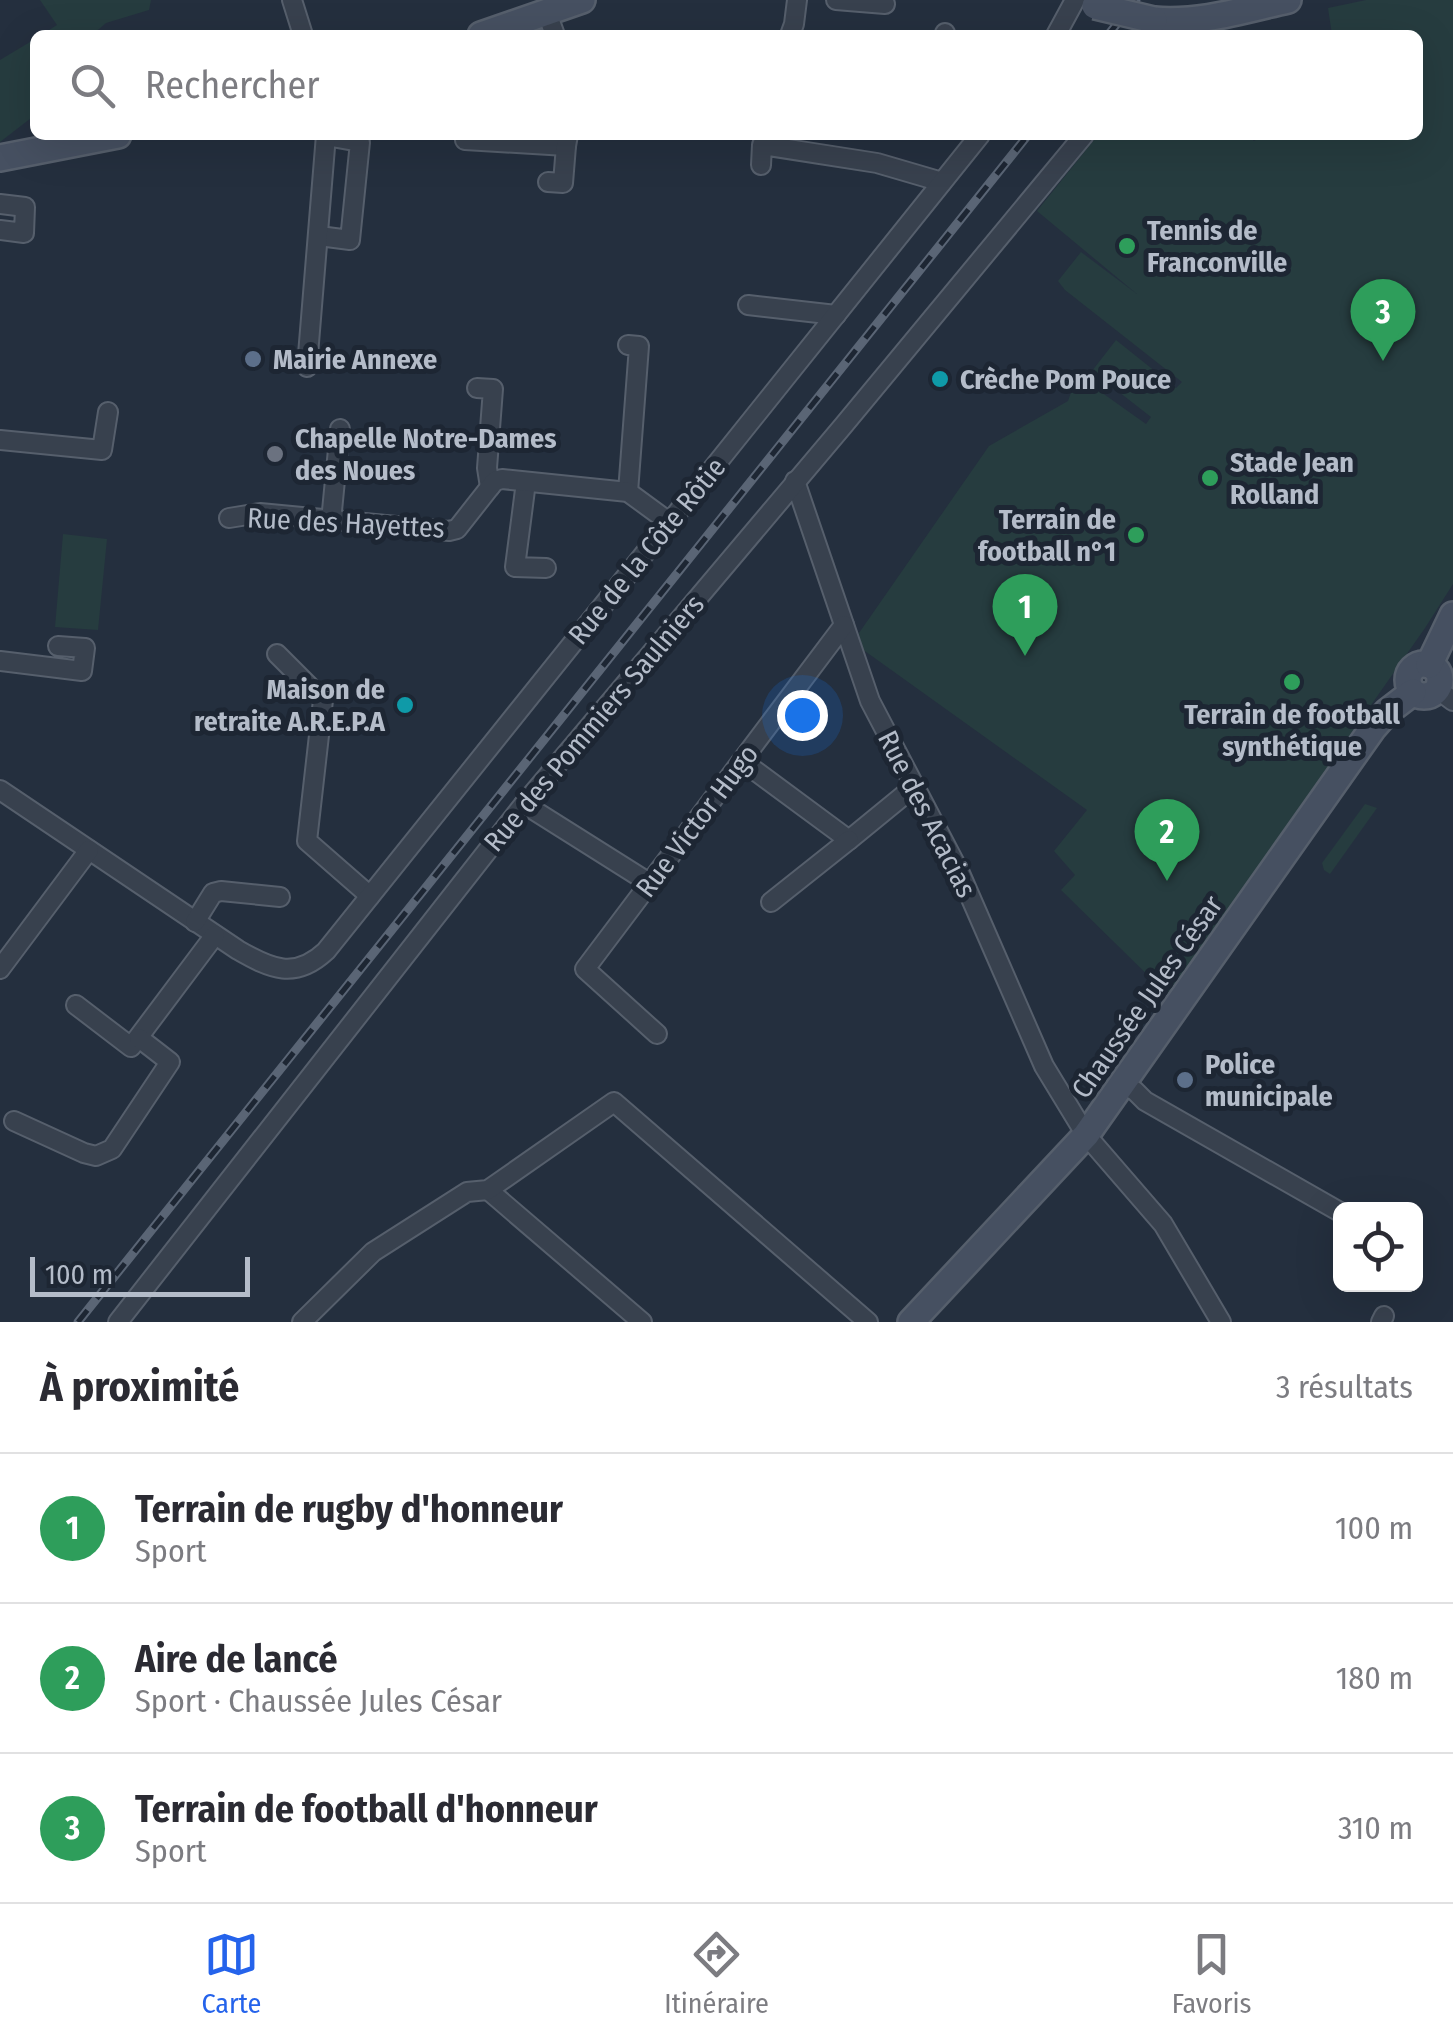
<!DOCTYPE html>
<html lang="fr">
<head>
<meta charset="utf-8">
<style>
	:root { --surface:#fff; --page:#f2f2f3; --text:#2b2b33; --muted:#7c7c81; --line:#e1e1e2; --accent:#2563eb }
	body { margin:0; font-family:"Fira Sans Condensed",sans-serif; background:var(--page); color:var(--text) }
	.controls { position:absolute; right:30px; bottom:30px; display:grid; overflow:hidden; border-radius:15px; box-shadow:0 10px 40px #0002 }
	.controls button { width:90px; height:90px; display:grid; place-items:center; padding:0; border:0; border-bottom:2px solid var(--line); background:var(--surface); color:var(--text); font:50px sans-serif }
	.scale { position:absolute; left:30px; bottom:25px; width:220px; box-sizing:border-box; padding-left:10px; border:5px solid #b4bcc9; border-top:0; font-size:28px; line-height:35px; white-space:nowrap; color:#b4bcc9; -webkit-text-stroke:8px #1d2633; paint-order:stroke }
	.you { position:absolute; left:802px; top:715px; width:35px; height:35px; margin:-25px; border:8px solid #fff; border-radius:50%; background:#1a73e8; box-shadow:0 0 0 15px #1a73e833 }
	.badge { display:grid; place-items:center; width:65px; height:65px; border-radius:50%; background:var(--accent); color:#fff; font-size:32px; font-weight:700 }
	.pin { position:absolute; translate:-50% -82px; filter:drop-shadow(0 2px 5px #0008) }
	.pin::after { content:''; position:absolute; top:52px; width:35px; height:30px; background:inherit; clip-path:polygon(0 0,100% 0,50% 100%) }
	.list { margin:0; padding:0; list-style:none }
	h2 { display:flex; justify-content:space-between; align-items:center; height:130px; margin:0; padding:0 40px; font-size:42px }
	h2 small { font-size:32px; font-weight:400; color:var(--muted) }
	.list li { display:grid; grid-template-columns:65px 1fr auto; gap:30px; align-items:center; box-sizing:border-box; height:150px; padding:0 40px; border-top:2px solid var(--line) }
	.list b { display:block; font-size:38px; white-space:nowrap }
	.list p { margin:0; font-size:32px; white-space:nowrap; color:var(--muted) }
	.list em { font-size:32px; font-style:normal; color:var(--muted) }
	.icon { flex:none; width:55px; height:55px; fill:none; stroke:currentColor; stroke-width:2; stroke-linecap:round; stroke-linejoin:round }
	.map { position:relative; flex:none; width:1453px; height:1322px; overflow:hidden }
	.search { position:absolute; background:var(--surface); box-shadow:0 10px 40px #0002; left:30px; right:30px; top:30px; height:110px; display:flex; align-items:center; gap:25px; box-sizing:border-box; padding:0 35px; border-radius:15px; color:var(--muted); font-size:38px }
	.sheet { height:580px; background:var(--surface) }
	nav { display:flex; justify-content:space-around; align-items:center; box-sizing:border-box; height:140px; border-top:2px solid var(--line); background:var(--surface); font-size:28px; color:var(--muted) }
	nav a { display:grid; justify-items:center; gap:5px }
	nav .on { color:var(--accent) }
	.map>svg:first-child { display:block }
</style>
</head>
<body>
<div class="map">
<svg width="1453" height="1322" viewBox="0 0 1453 1322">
	<rect width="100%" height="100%" fill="#242f3e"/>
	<g fill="#263c3f">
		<polygon points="40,0 151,0 149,10 106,23 92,35 41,35 57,25"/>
		<polygon points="1366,0 1453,0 1453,584 1425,628 1168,995 1061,890 1075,875 1054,851 1087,810 862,649 859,633 989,446 1068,401 1077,375 1146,424 1151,417 1092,371 1116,340 1176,388 1182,382 1065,290 1058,281 1081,252 1137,294 1037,211 1098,135 1247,135 1254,141 1262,135 1418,135 1418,35 1332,35 1328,8"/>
		<polygon points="35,39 35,115 0,142 0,60"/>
		<polygon points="63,534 107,539 98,630 55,627"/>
		<polygon points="1365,804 1377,808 1330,874 1324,870 1322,863"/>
	</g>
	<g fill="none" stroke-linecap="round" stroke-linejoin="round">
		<defs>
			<g id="street">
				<polyline points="292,0 303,35"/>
				<polyline points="836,0 885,4"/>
				<polyline points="547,13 555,35"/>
				<polyline points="790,35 794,24 797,0"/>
				<polyline points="945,35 945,33"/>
				<polyline points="1056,35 1075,0"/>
				<polyline points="466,135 465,140 566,146 568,135"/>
				<polyline points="761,165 762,145 877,163 942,182"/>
				<polyline points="548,182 563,183 566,146"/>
				<polyline points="0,204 25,207 24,233 0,230"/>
				<polyline points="319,236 350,240 360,142 326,136"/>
				<polyline points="748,305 836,315"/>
				<polyline points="307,367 326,135"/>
				<polyline points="477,388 493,389 487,468 490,487"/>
				<polyline points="0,440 102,450 108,412"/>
				<polyline points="795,481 870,701 959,871 1044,1066 1086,1135 1163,1224 1221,1322"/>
				<polyline points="526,482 515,567 546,568"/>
				<polyline points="628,492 639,346 628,345"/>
				<polyline points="229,518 260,513 449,531 457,529 490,487 495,481 502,479 628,492 669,522"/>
				<polyline points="331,521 340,429"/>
				<polyline points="277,654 323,700 307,841 370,896"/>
				<polyline points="0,661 82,671 85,648 58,646"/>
				<polyline points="1437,689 1453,701"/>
				<polyline points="742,761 849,840 915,786"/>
				<path d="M 0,790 L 238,950 C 271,969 295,980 326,951 L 980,135"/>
				<polyline points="524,804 651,884"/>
				<polyline points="771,902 849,840"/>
				<polyline points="195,922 213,893 221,891 280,897"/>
				<polyline points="0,969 89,850"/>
				<polyline points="76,1005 131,1047 215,935"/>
				<polyline points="657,1034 585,969 844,625"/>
				<polyline points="1123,1084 1135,1091 1145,1101 1340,1212"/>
				<polyline points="14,1121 84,1153 96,1156 112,1149 170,1062 139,1038"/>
				<polyline points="488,1190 642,1322"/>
				<polyline points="118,1322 524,804 843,426 1084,135"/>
				<polyline points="302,1322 373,1252 467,1192 488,1190 614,1102 868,1322"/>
				<polyline points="1381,1322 1384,1316"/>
			</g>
			<g id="secondary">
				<path d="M 1154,20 C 1200,24 1243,10 1288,0"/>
				<polyline points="481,35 582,0"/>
				<polyline points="0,158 118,135"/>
				<circle cx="1424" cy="680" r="16"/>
				<polyline points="1429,665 1453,615"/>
				<polyline points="911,1322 1086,1135 1373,728 1387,712 1413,692"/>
			</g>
		</defs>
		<use href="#street" stroke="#565f6c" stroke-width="22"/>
		<use href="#secondary" stroke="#565f6c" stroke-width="30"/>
		<use href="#street" stroke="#38414e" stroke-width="18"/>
		<use href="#secondary" stroke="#465061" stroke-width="25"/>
		<defs>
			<g id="rail">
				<polyline points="1108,35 1136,0"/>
				<polyline points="78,1322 1028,135"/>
			</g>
		</defs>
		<use href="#rail" stroke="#5a6575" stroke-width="9"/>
		<use href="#rail" stroke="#1d2633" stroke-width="5" stroke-dasharray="15" stroke-linecap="butt"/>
		<defs>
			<polyline id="secondary-bridge" points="1095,6 1154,20"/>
		</defs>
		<use href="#secondary-bridge" stroke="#565f6c" stroke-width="30" stroke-linecap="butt"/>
		<use href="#secondary-bridge" stroke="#465061" stroke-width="25"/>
	</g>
	<g fill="#2e9e5b" stroke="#1d2633" stroke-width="4">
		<circle cx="1127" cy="246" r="10"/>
		<circle cx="1210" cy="478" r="10"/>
		<circle cx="1136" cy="535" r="10"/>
		<circle cx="1292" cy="682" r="10"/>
	</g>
	<g fill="#5c6f8a" stroke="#1d2633" stroke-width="4">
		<circle cx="253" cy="359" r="10"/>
		<circle cx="1185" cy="1080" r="10"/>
	</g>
	<g fill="#0f9aa8" stroke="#1d2633" stroke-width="4">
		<circle cx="940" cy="379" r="10"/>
		<circle cx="405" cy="705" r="10"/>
	</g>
	<circle fill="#6b7280" stroke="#1d2633" stroke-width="4" cx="275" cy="454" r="10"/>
	<g text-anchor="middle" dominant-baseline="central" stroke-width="10" stroke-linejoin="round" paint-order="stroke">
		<g font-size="28" font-weight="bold" fill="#b4bcc9" stroke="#1d2633" text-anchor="start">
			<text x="1147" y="230">Tennis de<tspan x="1147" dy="32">Franconville</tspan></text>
			<text x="273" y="359">Mairie Annexe</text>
			<text x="960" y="379">Crèche Pom Pouce</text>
			<text x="295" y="438">Chapelle Notre-Dames<tspan x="295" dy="32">des Noues</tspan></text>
			<text x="1230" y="462">Stade Jean<tspan x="1230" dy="32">Rolland</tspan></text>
			<text x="1116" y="519" text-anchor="end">Terrain de<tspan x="1116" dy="32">football n°1</tspan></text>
			<text x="385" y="689" text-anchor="end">Maison de<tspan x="385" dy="32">retraite A.R.E.P.A</tspan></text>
			<text x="1292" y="714" text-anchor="middle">Terrain de football<tspan x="1292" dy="32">synthétique</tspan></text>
			<text x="1205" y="1064">Police<tspan x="1205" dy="32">municipale</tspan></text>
		</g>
		<g font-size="28" fill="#b4bcc9" stroke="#1d2633">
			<text transform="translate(346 523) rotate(3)">Rue des Hayettes</text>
			<text transform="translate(647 551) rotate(-51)">Rue de la Côte Rôtie</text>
			<text transform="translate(594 723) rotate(-50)">Rue des Pommiers Saulniers</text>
			<text transform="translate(927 814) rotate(63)">Rue des Acacias</text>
			<text transform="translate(697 821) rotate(-53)">Rue Victor Hugo</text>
			<text transform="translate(1147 997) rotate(-55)">Chaussée Jules César</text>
		</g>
	</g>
</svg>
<div class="controls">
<button><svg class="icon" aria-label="locate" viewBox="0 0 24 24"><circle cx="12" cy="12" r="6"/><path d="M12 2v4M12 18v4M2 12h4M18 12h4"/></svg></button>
</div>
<div class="scale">100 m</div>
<div class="you"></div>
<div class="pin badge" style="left:1025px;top:656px;background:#2e9e5b">1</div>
<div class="pin badge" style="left:1167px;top:881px;background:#2e9e5b">2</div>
<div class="pin badge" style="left:1383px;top:361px;background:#2e9e5b">3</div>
<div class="search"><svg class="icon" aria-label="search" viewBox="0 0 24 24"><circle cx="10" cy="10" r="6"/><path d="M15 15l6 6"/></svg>Rechercher</div>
</div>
<section class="sheet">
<h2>À proximité<small>3 résultats</small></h2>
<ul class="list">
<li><span class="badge" style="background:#2e9e5b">1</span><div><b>Terrain de rugby d'honneur</b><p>Sport</p></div><em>100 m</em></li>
<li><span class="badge" style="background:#2e9e5b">2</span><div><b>Aire de lancé</b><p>Sport · Chaussée Jules César</p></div><em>180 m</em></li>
<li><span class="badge" style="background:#2e9e5b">3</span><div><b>Terrain de football d'honneur</b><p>Sport</p></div><em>310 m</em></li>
</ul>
</section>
<nav>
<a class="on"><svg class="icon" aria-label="map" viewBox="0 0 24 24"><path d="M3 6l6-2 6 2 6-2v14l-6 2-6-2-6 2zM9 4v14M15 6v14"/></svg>Carte</a>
<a><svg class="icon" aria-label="directions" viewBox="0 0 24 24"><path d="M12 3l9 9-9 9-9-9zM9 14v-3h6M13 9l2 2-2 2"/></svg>Itinéraire</a>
<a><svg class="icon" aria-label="saved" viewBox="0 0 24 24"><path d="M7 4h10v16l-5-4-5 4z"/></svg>Favoris</a>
</nav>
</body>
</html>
